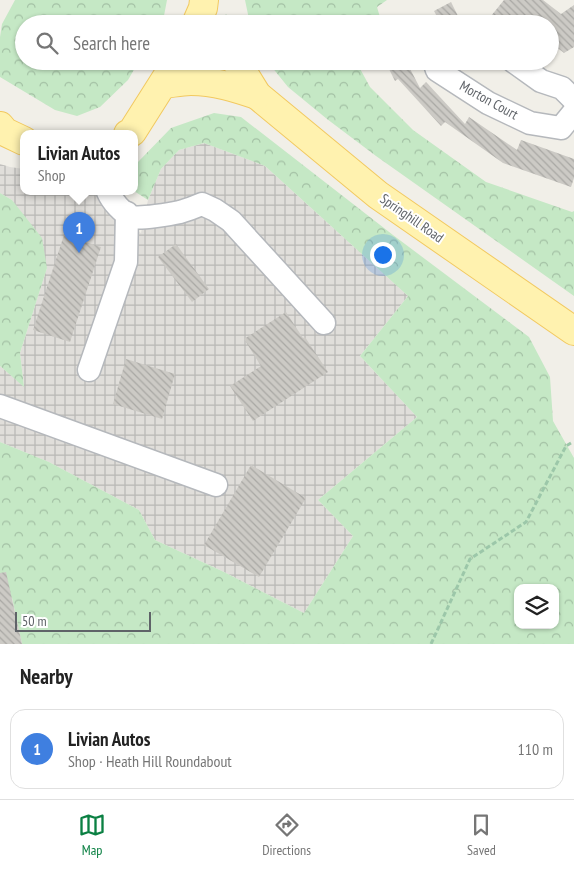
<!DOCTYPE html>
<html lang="en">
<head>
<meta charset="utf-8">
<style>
	:root { --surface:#fff; --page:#f2f2f2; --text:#222; --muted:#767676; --line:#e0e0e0; --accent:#0b8043 }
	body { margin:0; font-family:"PT Sans Narrow",sans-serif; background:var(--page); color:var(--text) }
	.controls { position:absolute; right:15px; bottom:15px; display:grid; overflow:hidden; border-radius:10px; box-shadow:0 1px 4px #0004 }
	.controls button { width:45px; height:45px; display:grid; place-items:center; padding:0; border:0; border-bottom:1px solid var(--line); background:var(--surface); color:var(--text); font:25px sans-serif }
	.scale { position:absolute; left:15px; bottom:12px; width:136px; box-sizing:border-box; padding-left:5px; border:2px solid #5f6368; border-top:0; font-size:14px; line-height:18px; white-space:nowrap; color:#5f6368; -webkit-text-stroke:4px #fff; paint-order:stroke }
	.you { position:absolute; left:382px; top:254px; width:18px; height:18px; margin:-12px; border:4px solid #fff; border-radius:50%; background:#1a73e8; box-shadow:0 0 0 8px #1a73e833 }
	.badge { display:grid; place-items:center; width:32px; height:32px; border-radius:50%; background:var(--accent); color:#fff; font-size:16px; font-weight:700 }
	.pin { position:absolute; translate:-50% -41px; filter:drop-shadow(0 1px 2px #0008) }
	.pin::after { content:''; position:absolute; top:26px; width:18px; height:15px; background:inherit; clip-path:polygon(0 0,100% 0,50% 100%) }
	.popup { position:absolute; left:20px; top:130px; width:118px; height:65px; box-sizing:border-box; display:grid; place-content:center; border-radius:10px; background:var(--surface); filter:drop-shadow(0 1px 4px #0005); font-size:16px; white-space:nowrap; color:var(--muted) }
	.popup b { font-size:19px; color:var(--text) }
	.popup::after { content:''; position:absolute; left:50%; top:100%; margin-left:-10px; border:10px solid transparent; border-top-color:var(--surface) }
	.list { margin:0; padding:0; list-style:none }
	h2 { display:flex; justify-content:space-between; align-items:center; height:65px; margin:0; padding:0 20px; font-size:21px }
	h2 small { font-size:16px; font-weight:400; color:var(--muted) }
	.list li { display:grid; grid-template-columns:32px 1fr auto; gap:15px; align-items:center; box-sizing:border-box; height:80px; margin:0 10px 10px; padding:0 10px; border:1px solid var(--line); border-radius:15px }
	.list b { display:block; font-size:19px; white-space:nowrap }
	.list p { margin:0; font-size:16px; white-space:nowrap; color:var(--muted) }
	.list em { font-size:16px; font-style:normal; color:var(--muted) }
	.icon { flex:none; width:28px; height:28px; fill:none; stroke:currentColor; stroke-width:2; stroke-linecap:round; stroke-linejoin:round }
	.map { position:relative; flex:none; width:574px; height:644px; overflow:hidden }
	.search { position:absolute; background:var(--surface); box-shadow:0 1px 4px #0004; left:15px; right:15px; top:15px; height:55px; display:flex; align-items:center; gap:12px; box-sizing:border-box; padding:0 18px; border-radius:28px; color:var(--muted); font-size:19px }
	.sheet { height:155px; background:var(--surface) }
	nav { display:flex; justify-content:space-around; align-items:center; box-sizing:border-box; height:70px; border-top:1px solid var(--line); background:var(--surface); font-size:14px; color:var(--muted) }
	nav a { display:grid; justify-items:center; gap:2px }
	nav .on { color:var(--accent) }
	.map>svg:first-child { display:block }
</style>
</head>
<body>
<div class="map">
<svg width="574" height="644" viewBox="0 0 574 644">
	<defs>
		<pattern id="industrial-grid" width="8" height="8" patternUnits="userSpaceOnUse" patternTransform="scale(1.25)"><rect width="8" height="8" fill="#e0deda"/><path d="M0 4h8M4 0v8" fill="none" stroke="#b9b8b5"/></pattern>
		<pattern id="forest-crowns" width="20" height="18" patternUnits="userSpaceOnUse" patternTransform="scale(1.25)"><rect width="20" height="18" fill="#c5e8c5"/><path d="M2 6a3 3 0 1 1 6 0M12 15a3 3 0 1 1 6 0" fill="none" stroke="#a3c0a4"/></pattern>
		<pattern id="building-back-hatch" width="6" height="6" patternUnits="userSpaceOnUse" patternTransform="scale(1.25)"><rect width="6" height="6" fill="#cccac5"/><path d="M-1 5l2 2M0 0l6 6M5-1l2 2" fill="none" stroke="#a9a8a4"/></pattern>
	</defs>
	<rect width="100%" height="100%" fill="#f1efe8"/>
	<polygon fill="url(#industrial-grid)" points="204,143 265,166 408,296 360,356 417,417 318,500 353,536 304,613 224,572 155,540 139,510 49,462 0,442 0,366 24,386 20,353 47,268 12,200 0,193 0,164 10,167 24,169 24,192 95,192 108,213 141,233 148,200 161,169 179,150"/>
	<g fill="url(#forest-crowns)" fill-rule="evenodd">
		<polygon points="15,0 167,0 163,21 162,24 24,24 24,61 139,61 128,80 100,107 77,116 55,110 0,77 0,37 2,24"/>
		<polygon points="245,0 387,0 377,7 382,24 250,24"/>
		<polygon points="267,61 358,61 358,65 370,87 413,130 486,182 572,212 574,211 574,296 376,156 327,119 288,87"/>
		<path d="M 214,113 L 241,117 L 393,235 L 529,337 L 550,377 L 553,421 L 574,458 L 574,644 L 22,644 L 12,598 L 7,592 L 0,591 L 0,442 L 49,462 L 139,510 L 155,540 L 224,572 L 304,613 L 353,536 L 318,500 L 417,417 L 360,356 L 408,296 L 265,166 L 204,143 L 179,150 L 161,169 L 148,200 L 134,191 L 134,171 L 138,162 L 171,128 ZM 518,588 L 555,588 L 555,625 L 518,625 Z"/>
		<polygon points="0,193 12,200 42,238 47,268 20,353 24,387 0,366"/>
	</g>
	<g fill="url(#building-back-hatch)">
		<polygon points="504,0 543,0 561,14 574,5 574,47 564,53 550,42 550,24 501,24 491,16"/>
		<polygon points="451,2 462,24 441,24 434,11"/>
		<polygon points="385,61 406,61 420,88 426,82 465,124 469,117 517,150 521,140 574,159 574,178 571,187 503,163 445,122 441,126 398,79 395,81"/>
		<polygon points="64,235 101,247 70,342 33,330"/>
		<polygon points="176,244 209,289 192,302 158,257"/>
		<polygon points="286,312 303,338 305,337 328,372 253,421 230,386 261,366 244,339"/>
		<polygon points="126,359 175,374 162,419 113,404"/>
		<polygon points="251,465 306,498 259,577 204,545"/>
		<polygon points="6,572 22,644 0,644 0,573"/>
	</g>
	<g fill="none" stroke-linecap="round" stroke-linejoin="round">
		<defs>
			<g id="minor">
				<polyline points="434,61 437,70 488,103 530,123 561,128 574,112"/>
				<polyline points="513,61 541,81 562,88 574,100"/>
				<path d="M 108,192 C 112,201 122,213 132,217 C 141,219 171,214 180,212 C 187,210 195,207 202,204 L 215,210 L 231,221 L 324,323"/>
				<polyline points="89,370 126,262 127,213"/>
				<polyline points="0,406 216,485"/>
			</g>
			<g id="major">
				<polyline points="196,24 203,8 204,0"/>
				<polyline points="236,61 257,95 378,195 574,331"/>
				<path d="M 164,84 C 173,83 182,81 191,81 C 215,81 236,88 257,95"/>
				<polyline points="0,126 5,132 24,141"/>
				<polyline points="128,134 132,132 177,61"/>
			</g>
		</defs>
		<use href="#minor" stroke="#b5b8bc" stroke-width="25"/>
		<use href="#major" stroke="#f2c960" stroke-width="30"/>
		<g stroke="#9cc7a9" stroke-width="3" stroke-dasharray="5 2.5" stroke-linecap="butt">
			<polyline points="225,15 229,24"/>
			<polyline points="431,644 470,559 526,522 566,446 571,443"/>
		</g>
		<use href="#minor" stroke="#fff" stroke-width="22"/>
		<use href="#major" stroke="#fff2af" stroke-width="28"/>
	</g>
	<g text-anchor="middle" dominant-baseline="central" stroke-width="4" stroke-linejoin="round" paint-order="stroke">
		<g font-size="14" fill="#5f6368" stroke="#fff">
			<text transform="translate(489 100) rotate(29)">Morton Court</text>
			<text transform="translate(412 218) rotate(35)">Springhill Road</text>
		</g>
	</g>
</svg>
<div class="controls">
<button><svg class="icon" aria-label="layers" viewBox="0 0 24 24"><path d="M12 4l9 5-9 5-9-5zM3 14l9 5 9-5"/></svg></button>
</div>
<div class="scale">50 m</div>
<div class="you"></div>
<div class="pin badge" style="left:79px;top:253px;background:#3f7fe0">1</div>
<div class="popup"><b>Livian Autos</b>Shop</div>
<div class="search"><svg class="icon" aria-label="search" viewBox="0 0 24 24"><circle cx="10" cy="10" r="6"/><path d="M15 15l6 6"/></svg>Search here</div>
</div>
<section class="sheet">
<h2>Nearby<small></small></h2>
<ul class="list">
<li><span class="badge" style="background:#3f7fe0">1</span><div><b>Livian Autos</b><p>Shop · Heath Hill Roundabout</p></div><em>110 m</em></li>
</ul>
</section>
<nav>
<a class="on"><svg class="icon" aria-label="map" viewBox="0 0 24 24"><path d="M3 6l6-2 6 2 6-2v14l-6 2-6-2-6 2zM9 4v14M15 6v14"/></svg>Map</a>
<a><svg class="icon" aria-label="directions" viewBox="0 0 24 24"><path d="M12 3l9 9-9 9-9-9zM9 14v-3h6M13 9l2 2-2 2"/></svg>Directions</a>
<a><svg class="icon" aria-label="saved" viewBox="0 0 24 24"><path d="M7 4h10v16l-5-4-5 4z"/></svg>Saved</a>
</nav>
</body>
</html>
